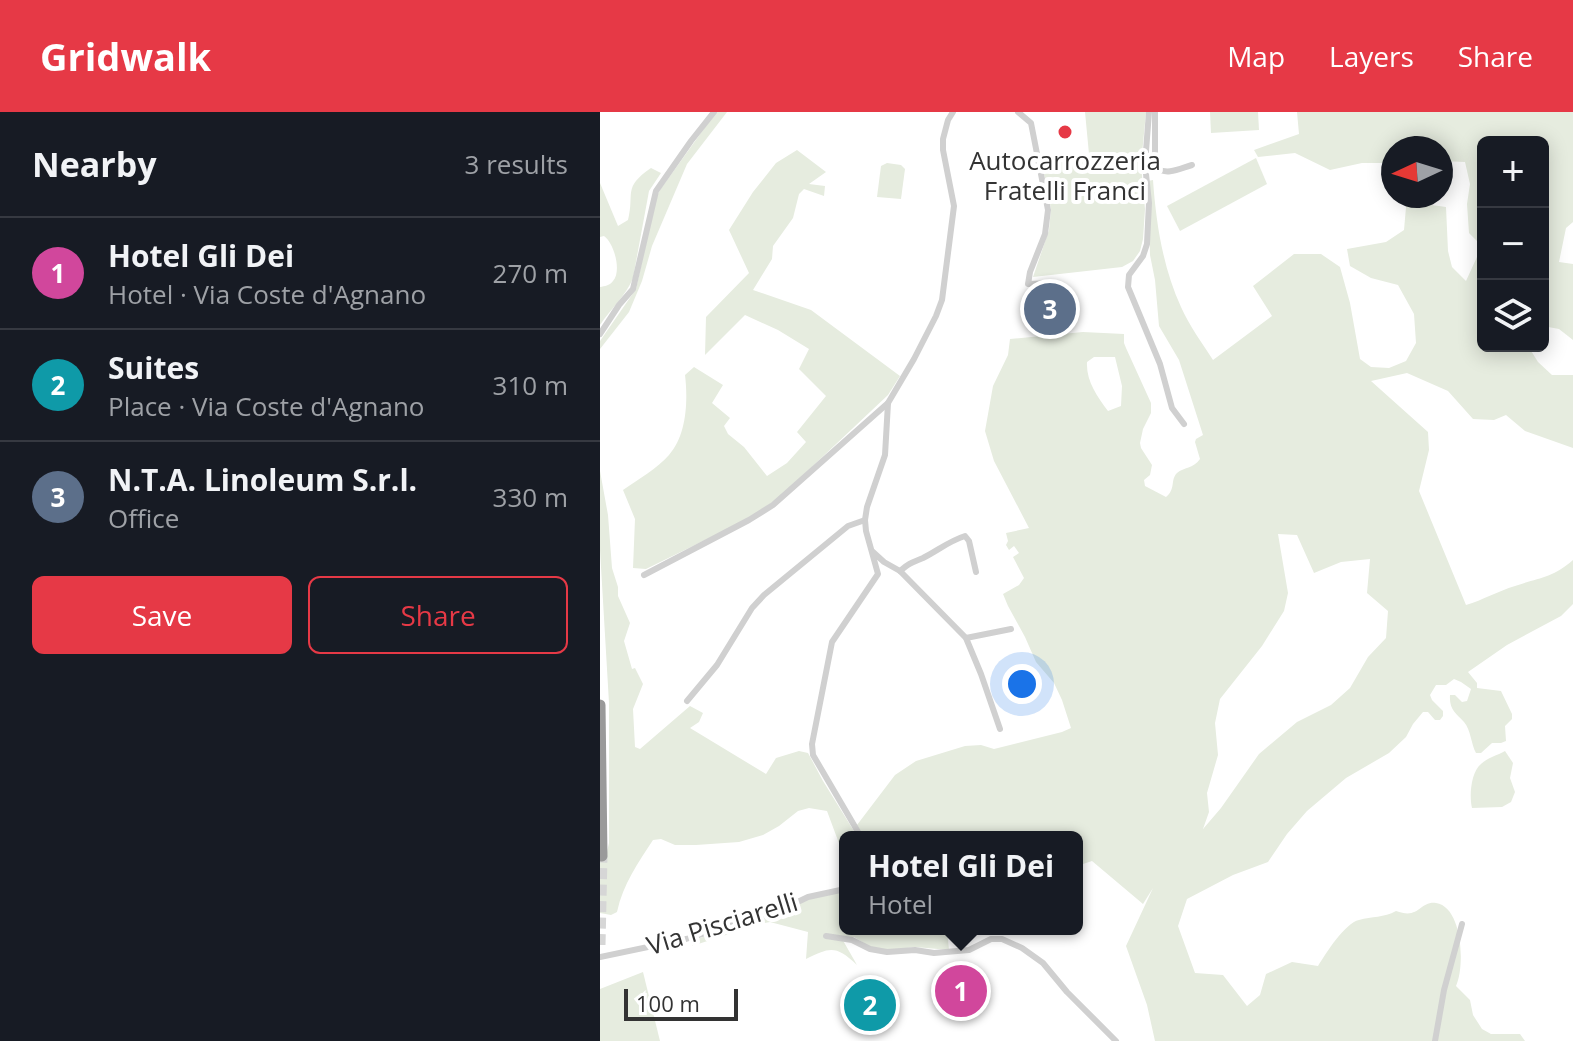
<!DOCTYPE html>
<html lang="en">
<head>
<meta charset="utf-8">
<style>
	:root { --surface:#171b24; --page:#20242c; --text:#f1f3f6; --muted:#9ea1a6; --line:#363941; --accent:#e63946 }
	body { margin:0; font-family:"Open Sans",sans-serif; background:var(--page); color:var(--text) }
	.controls { position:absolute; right:24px; top:24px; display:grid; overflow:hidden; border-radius:12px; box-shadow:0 4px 20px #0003 }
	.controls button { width:72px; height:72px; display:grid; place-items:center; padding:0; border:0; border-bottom:2px solid var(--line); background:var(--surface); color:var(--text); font:40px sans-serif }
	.compass { position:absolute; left:781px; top:24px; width:72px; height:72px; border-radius:50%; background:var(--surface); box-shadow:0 4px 20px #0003; rotate:266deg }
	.scale { position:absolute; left:24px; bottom:20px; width:114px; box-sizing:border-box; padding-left:8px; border:4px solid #333; border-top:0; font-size:22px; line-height:28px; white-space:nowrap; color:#333; -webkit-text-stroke:6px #fff; paint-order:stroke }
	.you { position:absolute; left:422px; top:572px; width:28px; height:28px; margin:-20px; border:6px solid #fff; border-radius:50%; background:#1a73e8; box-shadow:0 0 0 12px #1a73e833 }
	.badge { display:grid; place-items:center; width:52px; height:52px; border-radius:50%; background:var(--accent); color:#fff; font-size:26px; font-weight:700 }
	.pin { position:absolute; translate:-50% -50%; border:4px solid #fff; box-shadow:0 2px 8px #0006 }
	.popup { position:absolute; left:239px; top:719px; width:244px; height:104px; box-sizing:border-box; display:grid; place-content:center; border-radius:12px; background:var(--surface); filter:drop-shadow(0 2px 6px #0005); font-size:26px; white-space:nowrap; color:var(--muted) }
	.popup b { font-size:30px; color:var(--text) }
	.popup::after { content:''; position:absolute; left:50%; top:100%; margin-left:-16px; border:16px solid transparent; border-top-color:var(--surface) }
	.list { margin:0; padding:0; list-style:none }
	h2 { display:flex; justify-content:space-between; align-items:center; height:104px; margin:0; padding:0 32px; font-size:34px }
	h2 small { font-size:26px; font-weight:400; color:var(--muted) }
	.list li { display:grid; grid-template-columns:52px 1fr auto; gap:24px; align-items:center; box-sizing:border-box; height:112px; padding:0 32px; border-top:2px solid var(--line) }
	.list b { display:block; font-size:30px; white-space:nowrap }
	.list p { margin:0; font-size:26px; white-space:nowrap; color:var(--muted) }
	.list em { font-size:26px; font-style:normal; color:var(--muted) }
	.actions { display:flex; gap:16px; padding:24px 32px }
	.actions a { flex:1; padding:18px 0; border:2px solid var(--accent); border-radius:12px; text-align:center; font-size:28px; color:var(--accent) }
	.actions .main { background:var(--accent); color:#fff }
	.icon { flex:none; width:44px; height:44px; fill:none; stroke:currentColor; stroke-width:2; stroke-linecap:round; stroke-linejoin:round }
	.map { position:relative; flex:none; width:973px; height:929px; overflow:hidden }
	header { display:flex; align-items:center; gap:48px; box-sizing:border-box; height:112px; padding:0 40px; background:var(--accent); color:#fff }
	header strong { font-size:38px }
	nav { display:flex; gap:44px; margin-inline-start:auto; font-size:28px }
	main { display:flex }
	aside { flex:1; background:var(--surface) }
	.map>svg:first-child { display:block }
</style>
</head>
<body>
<header>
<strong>Gridwalk</strong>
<nav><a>Map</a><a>Layers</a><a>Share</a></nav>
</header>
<main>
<aside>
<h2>Nearby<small>3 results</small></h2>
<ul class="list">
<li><span class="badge" style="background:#d1479c">1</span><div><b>Hotel Gli Dei</b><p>Hotel · Via Coste d'Agnano</p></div><em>270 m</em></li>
<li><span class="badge" style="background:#0f9aa8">2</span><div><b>Suites</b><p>Place · Via Coste d'Agnano</p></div><em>310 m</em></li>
<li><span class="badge" style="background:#5c6f8a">3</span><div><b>N.T.A. Linoleum S.r.l.</b><p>Office</p></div><em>330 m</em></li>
</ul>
<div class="actions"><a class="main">Save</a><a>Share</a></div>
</aside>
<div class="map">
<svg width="973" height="929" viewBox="0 0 973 929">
	<rect width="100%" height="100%" fill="#fff"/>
	<g fill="#e6ecdf" fill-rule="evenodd">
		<polygon points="116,0 127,0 87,52 52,134 42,169 29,200 0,237 0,229 36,177 56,86 60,78"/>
		<polygon points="485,0 546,0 541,53 545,97 543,127 540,139 533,149 522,155 433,165 449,118 451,97 441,47 489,42"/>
		<polygon points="610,0 658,0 659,18 611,21"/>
		<path d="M 697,0 L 973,0 L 973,110 L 966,116 L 959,150 L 973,152 L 973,228 L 959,217 L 943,214 L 943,30 L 883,30 L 883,234 L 928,234 L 938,250 L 952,263 L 973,263 L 973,336 L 925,319 L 906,303 L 894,308 L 873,307 L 848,279 L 807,261 L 771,269 L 828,320 L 829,338 L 819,379 L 866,493 C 883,488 898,479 915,474 C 940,465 951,467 973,448 L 973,492 L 961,504 L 907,533 L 868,560 L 877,571 L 877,576 L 901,579 L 912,602 L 912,607 L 905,614 L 906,629 L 901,631 L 892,631 L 881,641 L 876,641 C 871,632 871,618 864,610 C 856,601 849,598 850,583 L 855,583 L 862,590 L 867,589 L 871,577 L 861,570 L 854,567 L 846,573 L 836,573 L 830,583 L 832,588 L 843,599 L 843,604 L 840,608 L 835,608 L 828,600 L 823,600 L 813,612 L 806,625 L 789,641 L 746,666 L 707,699 L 687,722 L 668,750 L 633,763 L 587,787 L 578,814 L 595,861 L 623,863 L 647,894 L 660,883 L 666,862 L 692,850 L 718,854 C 726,841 745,811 759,808 C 772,804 784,806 796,799 C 820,808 819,789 836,791 C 863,795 865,855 856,874 L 870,888 L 873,903 L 882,917 L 891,922 L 920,922 L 925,929 L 555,929 L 547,893 L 526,834 L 553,776 L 543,792 L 492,749 L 477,754 L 477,725 L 264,725 L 257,713 L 295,663 L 316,649 L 365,634 L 381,633 L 394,637 L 462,620 L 471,616 L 462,588 L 454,571 L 436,550 L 425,525 L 408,494 L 403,482 L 419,473 L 424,466 L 413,445 L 419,441 L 414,434 L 409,438 L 406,433 L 408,429 L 406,421 L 429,416 L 394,349 L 385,319 L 393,274 L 408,243 L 410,227 L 483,220 L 524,222 L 524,231 L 526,236 L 551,291 L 551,301 L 543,317 L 540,331 L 541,336 L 552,353 L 550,363 L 544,368 L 545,374 L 566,385 C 576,377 570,368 577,361 C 584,355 593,357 600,347 L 595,330 L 596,327 L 603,323 L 579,248 L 559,214 L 555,168 L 550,143 L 548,69 L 553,68 C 556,111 563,156 581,195 C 589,213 602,231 613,248 L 672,204 L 653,174 L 694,142 L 721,142 L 740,155 L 750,191 L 760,247 L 771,255 L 789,256 L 806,249 L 816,231 L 814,202 L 798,173 L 771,166 L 750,154 L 747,137 L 786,130 L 804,118 L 807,84 L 826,84 L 824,92 L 846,95 L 848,139 L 852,155 L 866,169 L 882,134 L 869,121 L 867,92 L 870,72 L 865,50 L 841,49 L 841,36 L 793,36 L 793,51 L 762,51 L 730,58 L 695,41 L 658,45 L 654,38 L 699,22 ZM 494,245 L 515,245 L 522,274 L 521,294 L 508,299 C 497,284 486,269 487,250 ZM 678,422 L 697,423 L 714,461 L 741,450 L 770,447 L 767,481 L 788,499 L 786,526 L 768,545 L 750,576 L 731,593 L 697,610 L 659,642 L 621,696 L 603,717 L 609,700 L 607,681 L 618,643 L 615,611 L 620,587 L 662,534 L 684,499 L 688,481 Z"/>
		<path d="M 197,38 L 226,60 L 209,72 L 225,74 L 224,84 L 204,77 L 199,82 L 193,106 L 173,134 L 172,147 L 153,178 L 211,198 L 300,264 L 288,283 L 181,384 L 150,406 L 46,457 L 33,456 L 35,407 L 23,378 C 37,368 58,356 69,343 C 87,323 88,288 85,263 L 94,255 L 123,273 L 112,291 L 130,306 L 124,314 L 128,322 L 144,335 L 167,364 L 187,351 L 206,330 L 197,320 L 226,284 L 199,257 L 209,237 L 178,218 L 145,203 L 105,243 L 106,205 L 149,161 L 129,118 L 153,80 L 176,51 Z"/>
		<polygon points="656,46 667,72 580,119 567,94"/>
		<polygon points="287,51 301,53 305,57 301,87 277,85 281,54"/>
		<path d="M 51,56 L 61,61 L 49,79 L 33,166 C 27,182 10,198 0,213 L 0,175 C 5,174 9,174 13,169 C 22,159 14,131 4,124 L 0,125 L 0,71 L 18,114 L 28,108 C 35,81 22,76 51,56 Z"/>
		<path d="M 0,359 L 8,403 L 12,456 L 18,475 L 18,484 L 30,511 L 24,529 L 32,557 L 35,556 L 43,572 L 33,597 L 35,635 L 40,637 L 90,594 L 103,601 L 99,610 L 90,616 L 166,662 L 176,646 L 199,639 L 208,641 L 223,669 L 257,724 L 245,725 L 245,731 L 240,734 L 227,699 L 209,696 L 198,699 L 179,714 L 163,723 L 139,730 L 96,733 L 75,733 L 61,727 L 53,728 C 38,751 23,772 17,800 L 11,803 L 0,801 L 0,742 L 7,740 L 9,731 L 9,591 L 0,438 Z"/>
		<path d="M 905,639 L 913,651 L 910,666 L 915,680 L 911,690 L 902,695 L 872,696 C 869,684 871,660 881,652 C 887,646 898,643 905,639 Z"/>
		<path d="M 245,779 L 245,817 L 347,817 L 349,838 L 315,835 L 290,838 L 272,836 L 254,825 L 241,825 L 257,853 C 236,833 230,835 206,847 L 208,820 L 170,810 L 160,812 L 92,834 L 92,829 L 211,786 Z"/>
		<polygon points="43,860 60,929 0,929 0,877"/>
	</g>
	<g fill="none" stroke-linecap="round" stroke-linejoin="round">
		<polyline stroke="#d6d6d6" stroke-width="11" stroke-dasharray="11 5.5" stroke-linecap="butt" points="0,833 2,744"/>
		<g stroke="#d0d0d0" stroke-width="6">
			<polyline points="418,0 431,11 448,98 445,122 430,160 428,172 453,171"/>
			<polyline points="549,0 545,52 549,91 547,132 543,144 529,163 528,175 560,252 572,296 584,312"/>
			<path d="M 555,0 L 555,44 L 557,56 C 567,64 581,56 592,53"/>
			<polyline points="0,222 19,193 33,177 56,79 91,29 114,0"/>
			<polyline points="273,440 284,450 300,459 366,526 381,562 400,617"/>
			<path d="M 300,459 C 311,450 311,451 323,446 C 337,439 349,429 365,424 L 369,429 L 376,460"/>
			<polyline points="44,463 149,408 173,393 288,291"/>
			<polyline points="366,526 411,517"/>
			<polyline points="87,589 117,553 152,496 164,483 248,414 265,408"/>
			<polyline points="261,725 213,643 212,632 232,530 278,462 266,419 265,408 267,395 285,343 288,291 314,247 336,204 342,188 354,94 343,38 343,27 348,8 353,0"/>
			<polyline points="226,824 252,828 270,837 287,840 315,838 334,841 369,838 391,827 402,827 422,836 443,851 467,880 516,929"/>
			<polyline points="0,845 86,827 181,798 208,785 245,777"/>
			<polyline points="835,929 844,878 862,812"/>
		</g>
		<polyline stroke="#9a9a9a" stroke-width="11" points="0,593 2,744"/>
	</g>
	<circle fill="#e63946" stroke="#fff" stroke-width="3" cx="465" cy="20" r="8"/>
	<g text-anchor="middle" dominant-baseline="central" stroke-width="8" stroke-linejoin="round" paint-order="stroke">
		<g font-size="26" fill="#333" stroke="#fff">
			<text x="465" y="48">Autocarrozzeria<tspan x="465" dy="30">Fratelli Franci</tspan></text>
		</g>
		<g font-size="26" fill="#333" stroke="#fff">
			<text transform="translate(122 811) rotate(-17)">Via Pisciarelli</text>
		</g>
	</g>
</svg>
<div class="controls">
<button>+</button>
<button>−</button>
<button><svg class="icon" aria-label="layers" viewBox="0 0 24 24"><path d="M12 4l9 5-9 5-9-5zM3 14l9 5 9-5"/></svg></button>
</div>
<svg class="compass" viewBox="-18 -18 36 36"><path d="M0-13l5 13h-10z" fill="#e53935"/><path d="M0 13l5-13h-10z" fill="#9ea1a6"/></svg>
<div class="scale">100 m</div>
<div class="you"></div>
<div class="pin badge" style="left:361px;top:879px;background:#d1479c">1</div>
<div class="popup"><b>Hotel Gli Dei</b>Hotel</div>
<div class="pin badge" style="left:270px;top:893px;background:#0f9aa8">2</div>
<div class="pin badge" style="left:450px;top:197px;background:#5c6f8a">3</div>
</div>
</main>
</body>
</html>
